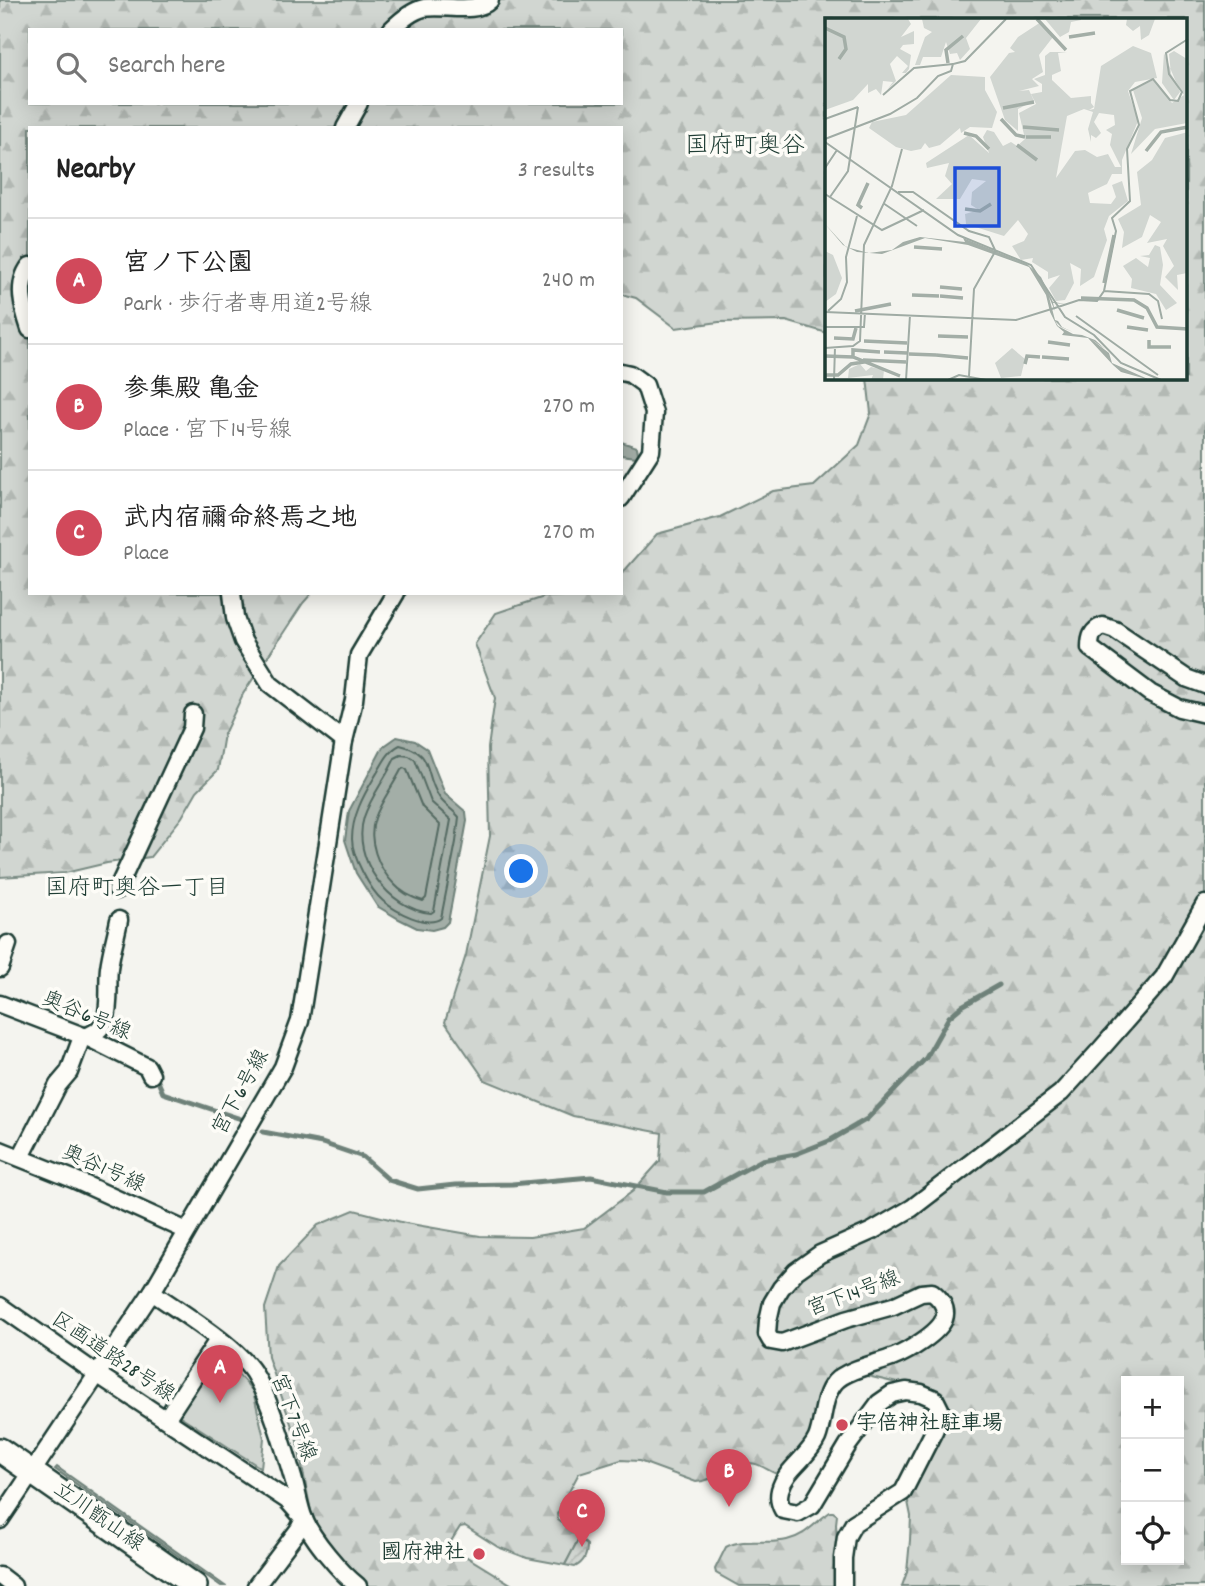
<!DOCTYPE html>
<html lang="en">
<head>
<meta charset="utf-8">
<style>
	:root { --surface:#fff; --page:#f6f6f6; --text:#222; --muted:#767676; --line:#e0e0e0; --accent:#d1495b }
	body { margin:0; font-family:Dekko,"Klee One",sans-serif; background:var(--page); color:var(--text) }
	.controls { position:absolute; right:21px; bottom:21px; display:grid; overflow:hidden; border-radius:0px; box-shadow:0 4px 18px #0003 }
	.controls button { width:63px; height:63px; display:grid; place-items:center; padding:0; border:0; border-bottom:2px solid var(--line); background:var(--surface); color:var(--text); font:35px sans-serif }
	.you { position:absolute; left:522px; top:872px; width:24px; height:24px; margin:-18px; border:5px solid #fff; border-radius:50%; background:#1a73e8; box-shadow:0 0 0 10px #1a73e833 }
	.badge { display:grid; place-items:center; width:46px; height:46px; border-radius:50%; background:var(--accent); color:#fff; font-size:23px; font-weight:700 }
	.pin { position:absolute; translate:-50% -58px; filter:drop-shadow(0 2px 4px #0008) }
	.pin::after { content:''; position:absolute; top:37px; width:24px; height:21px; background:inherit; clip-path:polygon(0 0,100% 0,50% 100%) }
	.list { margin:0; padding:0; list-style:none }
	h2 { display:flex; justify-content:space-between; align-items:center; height:91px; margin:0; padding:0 28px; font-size:30px }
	h2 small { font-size:23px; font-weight:400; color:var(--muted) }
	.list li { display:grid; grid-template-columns:46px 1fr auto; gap:21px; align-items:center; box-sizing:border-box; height:126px; padding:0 28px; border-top:2px solid var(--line) }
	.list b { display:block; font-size:26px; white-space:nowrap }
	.list p { margin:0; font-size:23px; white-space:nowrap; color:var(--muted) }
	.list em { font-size:23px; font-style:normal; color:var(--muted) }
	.icon { flex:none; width:38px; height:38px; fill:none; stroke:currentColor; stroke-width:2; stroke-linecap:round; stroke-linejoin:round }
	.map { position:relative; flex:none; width:1205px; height:1586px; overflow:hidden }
	.search { position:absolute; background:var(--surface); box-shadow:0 4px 18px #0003; left:28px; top:28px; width:595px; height:77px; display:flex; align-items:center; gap:18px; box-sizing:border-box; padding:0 24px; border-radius:0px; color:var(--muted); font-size:26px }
	.panel { position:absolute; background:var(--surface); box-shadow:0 4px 18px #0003; left:28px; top:126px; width:595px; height:469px; border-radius:0px }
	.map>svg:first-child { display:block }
</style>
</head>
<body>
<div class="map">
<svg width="1205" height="1586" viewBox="0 0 1205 1586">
	<defs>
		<pattern id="forest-firs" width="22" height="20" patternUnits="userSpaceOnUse" patternTransform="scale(1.75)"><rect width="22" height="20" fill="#d1d6d1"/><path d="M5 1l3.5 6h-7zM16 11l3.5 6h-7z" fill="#b3b9b4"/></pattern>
		<pattern id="garden-furrows" width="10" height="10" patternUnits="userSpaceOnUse" patternTransform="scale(1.75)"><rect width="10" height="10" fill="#d1d6d1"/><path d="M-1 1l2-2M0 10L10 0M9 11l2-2" fill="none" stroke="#b3b9b4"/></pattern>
	</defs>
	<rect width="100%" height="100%" fill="#f4f4ef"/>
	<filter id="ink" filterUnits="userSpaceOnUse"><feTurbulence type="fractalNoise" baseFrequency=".0143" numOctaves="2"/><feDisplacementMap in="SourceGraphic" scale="14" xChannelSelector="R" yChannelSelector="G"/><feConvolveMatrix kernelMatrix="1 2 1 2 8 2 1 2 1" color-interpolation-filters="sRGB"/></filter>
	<g filter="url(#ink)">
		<g fill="url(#forest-firs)" stroke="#788a82" stroke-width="2" fill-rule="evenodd">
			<path d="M 0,0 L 1205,0 L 1205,1586 L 902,1586 L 907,1572 L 910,1540 L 911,1516 L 907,1497 L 945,1421 L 914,1387 L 846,1371 L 813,1436 L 783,1475 C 769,1475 761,1460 745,1464 C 728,1468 714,1481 696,1482 L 639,1461 L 621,1460 L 579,1473 L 557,1514 L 558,1520 L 580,1536 L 565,1565 L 527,1558 L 498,1547 L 465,1526 L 460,1527 L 450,1543 L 451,1547 L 514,1586 L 366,1586 L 352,1576 L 315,1532 L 297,1441 L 268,1357 L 265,1308 L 279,1266 L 318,1225 L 354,1210 L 405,1223 L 480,1236 L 530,1237 L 584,1228 L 633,1191 L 660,1161 L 662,1133 L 573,1116 L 485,1080 L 445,1022 L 466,955 L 490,836 L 488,748 L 495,698 L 475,644 L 496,613 L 544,597 L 585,595 L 588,593 L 621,593 L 621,573 L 626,569 L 657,534 L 720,517 L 773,491 L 814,486 L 859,445 L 871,413 L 867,378 L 1186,378 L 1186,19 L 827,19 L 827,333 L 786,321 L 719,322 L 676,328 L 636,298 L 621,294 L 621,128 L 30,128 L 30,593 L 312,593 L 303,603 L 243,694 L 224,734 L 218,770 L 197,791 L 182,817 L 150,857 L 107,863 L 65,873 L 0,877 ZM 30,30 L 621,30 L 621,103 L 30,103 ZM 1126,1381 L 1179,1381 L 1179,1560 L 1126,1560 Z"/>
			<path d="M 830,1512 L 833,1512 L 837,1515 L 836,1524 L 840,1586 L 739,1586 L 716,1573 L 715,1569 L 726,1547 C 745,1537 767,1545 787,1540 C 806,1536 815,1522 830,1512 Z"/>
		</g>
		<polygon fill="#d1d6d1" stroke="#788a82" stroke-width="2" points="218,1352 253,1391 264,1438 261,1468 177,1414"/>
		<path fill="url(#garden-furrows)" stroke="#788a82" stroke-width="2" d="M 579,1538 L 587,1545 C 587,1556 584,1562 575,1567 L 565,1565 Z"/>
		<g fill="#a3aea7" stroke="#6e8179" stroke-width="2">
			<polygon points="621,442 637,447 638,453 636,457 621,455"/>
			<polygon points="397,737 415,741 427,749 445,794 466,812 467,821 463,843 448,922 443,927 432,930 417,928 399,919 377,906 356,873 345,840 349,811 383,747"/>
			<polygon points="57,1467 225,1586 221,1586 55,1469"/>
		</g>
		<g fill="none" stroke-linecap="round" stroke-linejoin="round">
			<g stroke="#546a62" stroke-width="2">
				<path d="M 400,745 C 435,753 423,772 439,797 C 443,804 453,810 459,817 L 456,842 L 441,918 C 427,929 395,911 383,901 C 370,890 352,856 352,839 C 352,817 363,796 374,778 C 382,766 386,752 400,745 Z"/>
				<path d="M 401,755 L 409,756 L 415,760 L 431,802 L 451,820 L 434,911 L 431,913 C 388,909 351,858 364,817 C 371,796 386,778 395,758 Z"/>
				<path d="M 404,768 L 407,770 L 422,807 L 440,825 L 426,898 L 423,901 C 413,898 401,892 394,884 C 378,868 367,840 375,818 C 381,801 393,786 401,770 Z"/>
			</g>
			<g stroke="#6e8179" stroke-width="5">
				<polyline points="157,1079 163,1093 241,1119"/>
				<polyline points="263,1132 322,1143 363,1157 389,1180 418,1189 455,1185 512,1184 591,1177 667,1192 704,1192 762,1160 796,1154 829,1141 867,1119 926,1058 949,1017 962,1006 999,985"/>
			</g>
			<defs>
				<g id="street">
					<path d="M 391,30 C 400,21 411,11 424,8 C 443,4 475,15 490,0"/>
					<polyline points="345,128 359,103"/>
					<path d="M 30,266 C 16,284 23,308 30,329"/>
					<polyline points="621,372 630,374 645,385 654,413 651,451 621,498"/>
					<polyline points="232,593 235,618 243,641 270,684 344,741"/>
					<path d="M 1205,685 L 1186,678 L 1115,630 L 1103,626 C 1092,630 1090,637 1090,648 L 1150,693 L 1179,708 L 1205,714"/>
					<polyline points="117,890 192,728 193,714"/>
					<polyline points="0,968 8,944"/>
					<polyline points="0,1004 91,1039 147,1067 151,1075"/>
					<polyline points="0,1150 73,1179 187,1231"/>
					<path d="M 21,1157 L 58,1085 L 69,1072 L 82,1037 C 117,1032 106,993 109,968 C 111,952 116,936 119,920"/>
					<path d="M 152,1292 C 180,1312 234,1344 253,1372 C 270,1399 284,1447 293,1478 C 297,1491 299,1507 304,1519 C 312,1539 341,1573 358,1586"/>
					<polyline points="0,1306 97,1374 287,1500 304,1519 299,1529 256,1586"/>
					<polyline points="166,1419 218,1340"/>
					<polyline points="0,1520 152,1292 283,1067 300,1021 344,741 354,700 359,655 396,593"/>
					<polyline points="0,1576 13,1586"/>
					<path d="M 843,1586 L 843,1558 L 846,1537 L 854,1523 L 903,1492 L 934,1431 L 938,1421 L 940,1409 L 935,1399 L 921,1393 L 906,1391 L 892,1394 L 879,1403 L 848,1445 L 812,1505 L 798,1513 L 783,1510 C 779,1503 778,1498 780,1490 C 786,1468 808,1458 817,1438 C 824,1421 822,1397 835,1382 C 847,1369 877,1364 894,1357 C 907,1352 939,1333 944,1319 C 948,1308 940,1298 932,1292 L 921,1293 L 893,1306 L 846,1319 L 782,1343 L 771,1341 L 767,1334 L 768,1321 L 772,1303 L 781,1288 L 796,1271 L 820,1254 L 872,1231 L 912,1208 L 1061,1093 L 1101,1049 L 1164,977 L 1205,904"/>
				</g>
				<polyline id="secondary" points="0,1450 195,1586"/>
			</defs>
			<use href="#street" stroke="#1f3d34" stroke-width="21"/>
			<use href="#secondary" stroke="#1f3d34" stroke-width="28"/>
			<use href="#street" stroke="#fdfcf7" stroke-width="16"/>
			<use href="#secondary" stroke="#fdfcf7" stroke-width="23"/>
		</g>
	</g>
	<g fill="#d1495b" stroke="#fdfcf7" stroke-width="2.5">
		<circle cx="842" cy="1425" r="7"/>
		<circle cx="479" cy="1554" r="7"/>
	</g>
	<g text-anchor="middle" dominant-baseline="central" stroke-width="7" stroke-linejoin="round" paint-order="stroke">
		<g font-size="21" fill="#1f3d34" stroke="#fdfcf7">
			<text transform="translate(86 1017) rotate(23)">奥谷6号線</text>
			<text transform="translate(242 1093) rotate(-61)">宮下6号線</text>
			<text transform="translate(103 1170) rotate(24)">奥谷1号線</text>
			<text transform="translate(854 1295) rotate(-20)">宮下14号線</text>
			<text transform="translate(112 1358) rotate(34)">区画道路28号線</text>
			<text transform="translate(292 1418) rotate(69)">宮下7号線</text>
			<text transform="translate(98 1518) rotate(35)">立川甑山線</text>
		</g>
		<g font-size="21" font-weight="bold" fill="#1f3d34" stroke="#fdfcf7" text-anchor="start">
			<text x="856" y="1425">宇倍神社駐車場</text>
			<text x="465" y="1554" text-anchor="end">國府神社</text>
		</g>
		<g font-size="23" fill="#1f3d34" stroke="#fdfcf7">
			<text x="137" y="889">国府町奥谷一丁目</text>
		</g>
		<g font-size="24" fill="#1f3d34" stroke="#fdfcf7">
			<text x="745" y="147">国府町奥谷</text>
		</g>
	</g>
	<g transform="translate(825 18)">
		<rect width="362" height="362" fill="#f4f4ef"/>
		<path d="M 0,1 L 83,1 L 86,6 L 76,19 L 89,13 L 89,26 L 78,27 L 75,31 L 86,37 L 84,51 L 81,55 L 77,55 L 83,48 L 72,38 L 65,46 L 71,63 L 62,72 L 68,64 L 58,63 L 56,77 L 51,71 L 43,75 L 43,66 L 28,82 L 0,92 ZM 97,1 L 156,1 L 141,20 L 145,31 L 135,42 L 132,35 L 125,36 L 121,24 L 116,39 L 98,39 L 95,47 L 90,47 L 100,19 L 107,14 L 99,10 ZM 220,1 L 256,1 L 256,2 L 246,4 L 244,14 L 235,19 ZM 302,1 L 330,1 L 324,17 L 316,22 L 315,8 L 308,13 L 301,7 ZM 216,4 L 228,19 L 214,37 L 218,54 L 207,61 L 214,68 L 194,73 L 204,72 L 209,83 L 193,91 L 193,113 L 180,102 L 165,59 L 184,35 L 190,34 L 185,30 L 193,19 ZM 308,28 L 326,35 L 332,60 L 310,64 L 303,73 L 313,103 L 297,142 L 297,156 L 287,156 L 282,166 L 263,175 L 265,185 L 286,186 L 291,179 L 287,167 L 297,163 L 303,183 L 284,198 L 279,211 L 282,222 L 269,259 L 255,268 L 256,251 L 245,245 L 249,265 L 240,282 L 231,283 L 224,270 L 235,257 L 223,261 L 223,254 L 207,244 L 208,240 L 196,242 L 187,228 L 199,223 L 203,216 L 193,202 L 179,218 L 141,206 L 140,196 L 154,192 L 146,187 L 147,174 L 161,163 L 147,161 L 135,181 L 111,181 L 127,166 L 120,158 L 124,145 L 102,150 L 101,145 L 144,117 L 164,135 L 158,119 L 162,112 L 169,114 L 178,128 L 186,124 L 192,128 L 200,121 L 194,95 L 211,86 L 206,76 L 217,74 L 217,66 L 209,61 L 220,57 L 220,38 L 225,34 L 242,34 L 233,35 L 236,53 L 227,57 L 227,62 L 246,80 L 266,78 L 266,85 L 269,89 L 264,92 L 269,91 L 276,48 ZM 259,91 L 268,94 L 263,111 L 266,124 L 266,117 L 271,120 L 276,115 L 269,104 L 274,95 L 289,97 L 290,107 L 281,112 L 287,116 L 285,127 L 296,149 L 290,149 L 283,136 L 272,139 L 260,132 L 250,133 L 231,160 L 242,98 ZM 349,33 L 362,41 L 362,105 L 330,111 L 306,136 L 317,100 L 308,72 L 328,62 L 347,85 L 359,77 L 346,56 L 344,36 ZM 339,35 L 355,74 L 349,82 L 337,65 ZM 126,57 L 160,59 L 160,72 L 172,94 L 167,110 L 145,109 L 136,115 L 135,110 L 115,127 L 104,130 L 100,125 L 96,131 L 86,133 L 71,129 L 44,110 L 47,104 L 81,97 ZM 363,114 L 362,255 L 352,257 L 353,272 L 340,259 L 349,248 L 338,228 L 342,221 L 322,225 L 336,204 L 325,197 L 317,219 L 297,230 L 299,214 L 293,201 L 316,187 L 312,154 L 327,142 L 340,120 ZM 330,227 L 335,229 L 338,247 L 335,267 L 352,285 L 341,292 L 331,276 L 306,270 L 307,261 L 298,248 L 311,240 L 323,249 L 325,240 L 315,238 L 324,237 ZM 0,233 L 8,237 L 17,260 L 11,276 L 0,284 ZM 187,330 L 200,341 L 196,358 L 176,360 L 170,345 ZM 35,346 L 41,353 L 46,349 L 59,352 L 58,362 L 46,362 L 48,357 L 23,360 L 24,351 Z" fill="#d1d6d1" fill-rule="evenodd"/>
		<path d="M 0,206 L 21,229 L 44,235 L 67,232 L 78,224 L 95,219 L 140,224 L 138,220 L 202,246 L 216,259 L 228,284 L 241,286 L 228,285 L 230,293 L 224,279 L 230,302 L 233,303 L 237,309 L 248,314 L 236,309 L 230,303 L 233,308 L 248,316 L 257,317 L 270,322 L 280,331 L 266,321 L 284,335 L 287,345 L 325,362 L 296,354 L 288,347 L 263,320 L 237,317 L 239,314 L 232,308 L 225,294 L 221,277 L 204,249 L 143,227 L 100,220 L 57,236 L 32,234 L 18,227 Z" fill="#a3aea7"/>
		<path fill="none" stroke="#a3aea7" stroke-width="3.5" d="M 212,1 L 241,32M 0,10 L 19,19 L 21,31 L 14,41M 244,19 L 270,15M 123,45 L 121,32 L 138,18M 178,90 L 209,84M 176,101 L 191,117 L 200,119M 198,109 L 234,112M 139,115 L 151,118 L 164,131M 201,119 L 226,119M 192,127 L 212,142M 321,133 L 336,114 L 363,109M 37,190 L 33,187 L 43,165M 140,191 L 155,193 L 166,186M 89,229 L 117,231M 279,265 L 289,217M 115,269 L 137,271M 87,277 L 114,278M 115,278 L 138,280M 256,280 L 309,282 L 322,290 L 332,309 L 363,311M 292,292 L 319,300M 30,293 L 66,286M 302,309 L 323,312M 113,318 L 143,319M 9,320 L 28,321 L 31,310M 324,322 L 324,329 L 346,329M 39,323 L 82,325M 223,324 L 245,327M 59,334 L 82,335M 84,336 L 111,337M 111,337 L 143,340M 0,338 L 28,339 L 75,358M 28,338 L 28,332 L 55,334M 217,339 L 244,341M 38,342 L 81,344M 200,346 L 202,338 L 215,339M 0,357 L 13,357 L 26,346 L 39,344"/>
		<path fill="none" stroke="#9faba4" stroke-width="2" d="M 58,77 L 89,50 L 128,46M 0,101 L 33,89M 0,121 L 65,96 L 92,80 L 113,58 L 126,53 L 128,46 L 140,43 L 181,1M 0,124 L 133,217 L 206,247 L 240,299 L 269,317 L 296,345 L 336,362M 0,150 L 12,132M 73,174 L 88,174 L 144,213 L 164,219 L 170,232M 0,176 L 57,212 L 99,192M 5,179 L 23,153 L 33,89M 58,185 L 92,208M 279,273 L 324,276 L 333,283 L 337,301M 233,289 L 254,282 L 272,283 L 279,273 L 291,213 L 287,200 L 305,183 L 302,131 L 314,107 L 305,73 L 328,61 L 345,82 L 353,83 L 357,74 L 344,56 L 341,35 L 363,21M 3,293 L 16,281 L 22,264 L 21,239 L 32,198M 0,294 L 191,302 L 233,289M 251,298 L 333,357M 0,309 L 39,309 L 40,295M 0,330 L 28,328 L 35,323 L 39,227 L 67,168 L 77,131M 144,358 L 149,271 L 171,232M 9,362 L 10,329M 81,362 L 85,297M 123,362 L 134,357 L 161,362"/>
		<path fill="#1d4ed8" fill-opacity="0.15" stroke="#1d4ed8" stroke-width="3.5" d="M 130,150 L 174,150 L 174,208 L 130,208 Z"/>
		<rect width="362" height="362" fill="none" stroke="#1f3d34" stroke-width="3.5"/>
	</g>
</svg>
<div class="controls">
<button>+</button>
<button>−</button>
<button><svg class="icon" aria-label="locate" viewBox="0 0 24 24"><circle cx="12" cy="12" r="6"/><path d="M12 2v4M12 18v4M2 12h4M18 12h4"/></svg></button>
</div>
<div class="you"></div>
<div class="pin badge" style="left:220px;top:1403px">A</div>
<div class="pin badge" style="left:729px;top:1507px">B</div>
<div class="pin badge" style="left:582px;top:1547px">C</div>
<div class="search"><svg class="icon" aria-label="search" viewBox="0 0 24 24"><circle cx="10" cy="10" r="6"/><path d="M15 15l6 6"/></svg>Search here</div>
<section class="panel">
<h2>Nearby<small>3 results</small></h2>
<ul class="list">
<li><span class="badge">A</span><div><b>宮ノ下公園</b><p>Park · 歩行者専用道2号線</p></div><em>240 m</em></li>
<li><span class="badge">B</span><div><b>参集殿 亀金</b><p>Place · 宮下14号線</p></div><em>270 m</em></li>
<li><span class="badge">C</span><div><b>武内宿禰命終焉之地</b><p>Place</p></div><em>270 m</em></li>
</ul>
</section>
</div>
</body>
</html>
